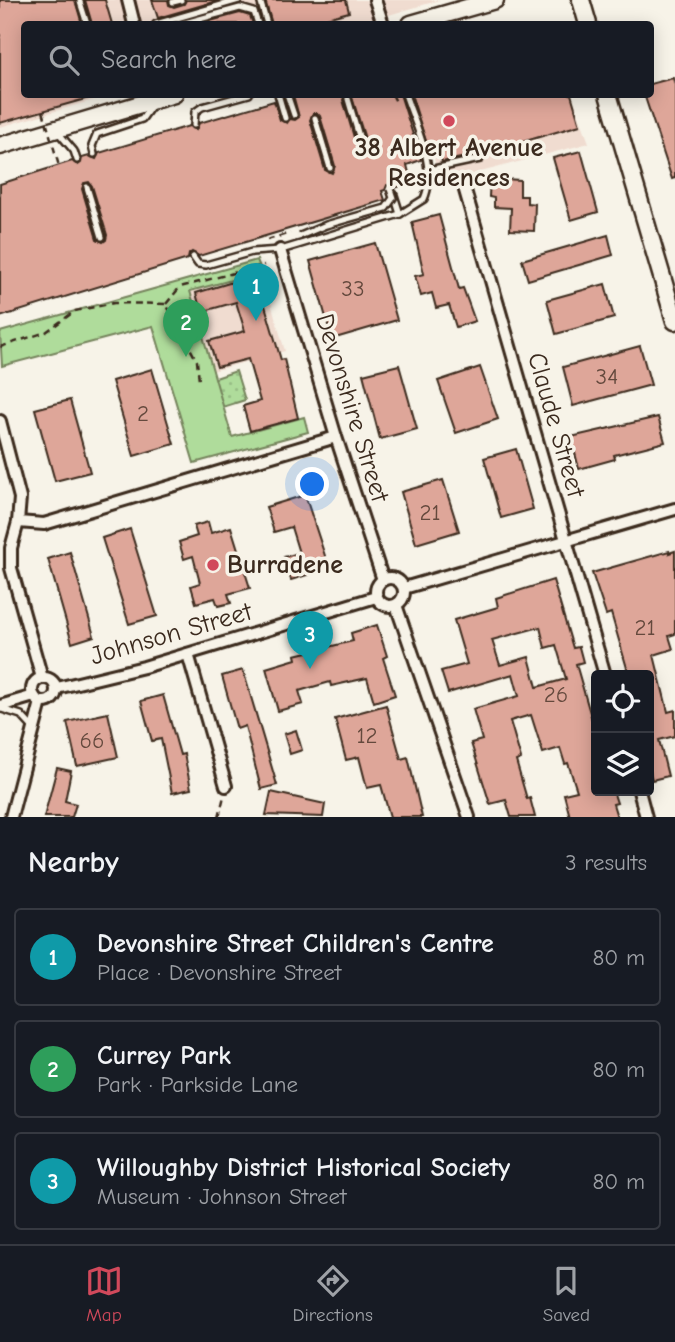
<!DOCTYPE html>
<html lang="en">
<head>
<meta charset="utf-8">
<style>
	:root { --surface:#171b24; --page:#20242c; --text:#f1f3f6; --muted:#9ea1a6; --line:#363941; --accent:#d1495b }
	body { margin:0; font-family:"Comic Neue",sans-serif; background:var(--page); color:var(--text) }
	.controls { position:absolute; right:21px; bottom:21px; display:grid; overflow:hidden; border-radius:7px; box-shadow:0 4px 18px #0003 }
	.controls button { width:63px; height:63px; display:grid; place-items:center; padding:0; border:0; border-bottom:2px solid var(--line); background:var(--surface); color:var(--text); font:35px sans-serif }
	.you { position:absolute; left:313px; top:485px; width:24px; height:24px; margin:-18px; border:5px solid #fff; border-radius:50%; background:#1a73e8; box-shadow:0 0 0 10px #1a73e833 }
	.badge { display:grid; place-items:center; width:46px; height:46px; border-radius:50%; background:var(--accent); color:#fff; font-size:23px; font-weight:700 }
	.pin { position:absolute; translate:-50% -58px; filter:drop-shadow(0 2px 4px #0008) }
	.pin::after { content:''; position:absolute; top:37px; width:24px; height:21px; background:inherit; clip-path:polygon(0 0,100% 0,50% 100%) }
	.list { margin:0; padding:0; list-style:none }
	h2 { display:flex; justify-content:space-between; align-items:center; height:91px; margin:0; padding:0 28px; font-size:30px }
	h2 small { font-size:23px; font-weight:400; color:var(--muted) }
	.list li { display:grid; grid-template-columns:46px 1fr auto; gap:21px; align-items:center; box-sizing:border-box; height:98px; margin:0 14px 14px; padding:0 14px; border:2px solid var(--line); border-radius:7px }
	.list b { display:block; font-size:26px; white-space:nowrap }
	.list p { margin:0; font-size:23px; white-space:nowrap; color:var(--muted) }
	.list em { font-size:23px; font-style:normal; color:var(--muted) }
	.icon { flex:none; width:38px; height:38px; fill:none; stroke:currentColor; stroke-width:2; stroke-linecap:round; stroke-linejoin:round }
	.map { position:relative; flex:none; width:675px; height:817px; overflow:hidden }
	.search { position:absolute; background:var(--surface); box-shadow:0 4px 18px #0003; left:21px; right:21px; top:21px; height:77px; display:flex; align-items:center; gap:18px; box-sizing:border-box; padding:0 24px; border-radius:7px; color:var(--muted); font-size:26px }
	.sheet { height:427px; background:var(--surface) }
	nav { display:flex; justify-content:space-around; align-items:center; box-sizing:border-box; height:98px; border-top:2px solid var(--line); background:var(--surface); font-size:19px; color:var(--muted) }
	nav a { display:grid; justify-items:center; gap:4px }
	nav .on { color:var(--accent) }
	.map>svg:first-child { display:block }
</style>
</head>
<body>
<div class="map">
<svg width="675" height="817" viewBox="0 0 675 817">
	<defs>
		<pattern id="grass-dots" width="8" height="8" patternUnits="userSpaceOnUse" patternTransform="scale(1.75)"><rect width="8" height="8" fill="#afdc9b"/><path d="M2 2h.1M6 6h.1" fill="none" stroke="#97bd85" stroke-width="1.8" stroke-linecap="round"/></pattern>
	</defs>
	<rect width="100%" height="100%" fill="#f7f3e8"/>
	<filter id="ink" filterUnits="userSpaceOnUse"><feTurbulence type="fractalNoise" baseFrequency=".0143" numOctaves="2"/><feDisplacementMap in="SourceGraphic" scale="14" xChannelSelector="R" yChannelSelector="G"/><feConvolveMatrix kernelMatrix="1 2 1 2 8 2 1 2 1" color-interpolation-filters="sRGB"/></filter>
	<g filter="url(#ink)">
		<g fill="#f0dcd0">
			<polygon points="0,0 440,0 358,24 24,24 24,94 111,95 0,127"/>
			<polygon points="418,95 572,95 589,143 462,177 439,178"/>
			<polygon points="262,272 285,351 213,371 190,291"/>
		</g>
		<polygon fill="url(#grass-dots)" stroke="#75835c" stroke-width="2" points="236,371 245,400 213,410 204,382"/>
		<polygon fill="#afdc9b" stroke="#75835c" stroke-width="2" points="257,260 262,272 190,291 232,437 304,417 308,432 194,463 153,326 2,366 0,332"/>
		<g fill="#dea699" stroke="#3b2a1e" stroke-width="2" fill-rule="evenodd">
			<polygon points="0,0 75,0 82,24 24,24 24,94 88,94 89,98 0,123"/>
			<polygon points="85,0 105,0 112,24 92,24"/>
			<polygon points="152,0 168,0 169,5 174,7 184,4 186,0 220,0 158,18"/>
			<polygon points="265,0 346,0 349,12 319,20 320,24 272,24"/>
			<polygon points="240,13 250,16 253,24 199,24"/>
			<polygon points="673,78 675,85 675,178 672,179 644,94 650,94 650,84"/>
			<path d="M 296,94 L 345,94 L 343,100 L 356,144 L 360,148 L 365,146 L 366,142 L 351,94 L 400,94 L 421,160 L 407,165 L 410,177 L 401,186 L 395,188 L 392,184 L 387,185 L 385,190 L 382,191 L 385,200 L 199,256 L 192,252 L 189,254 L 188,259 L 0,317 L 0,184 L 72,161 L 78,165 L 81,163 L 82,158 L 89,156 L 96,159 L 99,153 L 189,126 L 196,130 L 199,123 L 274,101 L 280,120 L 287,123 L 290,119 L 295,120 L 299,117 L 293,95 ZM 313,113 L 317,113 L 320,116 L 335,166 L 332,173 L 325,170 L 310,120 ZM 89,182 L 92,186 L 107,235 L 106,240 L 103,242 L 97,239 L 82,189 L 84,183 Z"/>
			<polygon points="411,94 571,94 580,125 485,153 479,149 475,155 442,162 440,155 431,157"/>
			<polygon points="581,151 598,212 571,220 553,158"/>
			<polygon points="490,178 520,180 520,196 527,196 527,203 535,204 534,231 510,230 511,208 494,207 494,198 489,197"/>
			<polygon points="439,215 459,289 463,288 475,321 456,327 449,305 436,308 432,293 421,296 415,276 424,274 412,222"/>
			<polygon points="608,235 613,255 528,280 522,260"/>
			<polygon points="375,243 397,320 332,339 310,261"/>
			<polygon points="256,275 281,360 284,359 298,418 250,431 243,406 260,401 248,359 217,367 209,341 245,331 236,302 201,312 196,293"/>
			<polygon points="605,284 614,318 556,334 547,300"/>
			<polygon points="640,346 651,385 573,406 563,367"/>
			<polygon points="399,365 417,429 380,439 363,374"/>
			<polygon points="480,367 498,419 456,433 438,381"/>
			<polygon points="152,369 174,444 134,456 112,381"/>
			<polygon points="70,400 90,472 55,481 35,409"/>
			<polygon points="658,417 665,442 614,455 615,459 579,469 571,437"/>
			<polygon points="516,449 533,509 501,518 484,458"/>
			<polygon points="443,480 459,531 416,544 401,492"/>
			<polygon points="305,495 329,568 291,580 284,557 299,553 291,527 274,532 266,507"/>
			<polygon points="208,522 211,533 231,527 250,588 228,594 231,603 218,606 215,598 196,603 191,586 200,583 193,556 184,559 179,542 197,536 194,526"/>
			<polygon points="130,529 157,616 129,624 102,538"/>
			<polygon points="669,551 669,553 675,551 675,634 669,636 673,649 654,655 668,712 675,710 675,736 659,740 668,776 652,780 649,766 649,675 629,675 611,613 606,615 592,573"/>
			<polygon points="70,552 94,636 72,643 48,559"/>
			<path d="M 553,580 L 573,648 L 579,647 L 583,662 L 576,664 L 596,734 L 596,791 L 613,791 L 617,803 L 613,804 L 617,817 L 570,817 L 564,794 L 577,791 L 568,763 L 565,764 L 560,748 L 543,753 L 531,715 L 510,721 L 521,759 L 516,761 L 527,799 L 530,798 L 535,817 L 511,817 L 506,800 L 490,804 L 471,743 L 482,740 L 473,709 L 519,696 L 513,674 L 448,693 L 441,671 L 467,664 L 454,620 L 498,607 L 496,598 ZM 540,627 L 545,648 L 556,645 L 566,679 L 537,687 L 529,657 L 500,665 L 492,640 Z"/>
			<polygon points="377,625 387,656 383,658 395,695 374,702 367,678 331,686 330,682 299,691 303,704 278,711 266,668 296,659 295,655 353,641 351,633"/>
			<polygon points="243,670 277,785 261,789 245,726 237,729 222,676"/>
			<polygon points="163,695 180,755 184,754 191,789 172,793 161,739 152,741 141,701"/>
			<polygon points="386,705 401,759 408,757 422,817 390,817 381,785 367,788 359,757 346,760 335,719"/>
			<polygon points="108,713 118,757 77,766 67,722"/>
			<polygon points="296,730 302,750 290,754 284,734"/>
			<polygon points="57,768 71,771 65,801 76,804 72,817 44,817"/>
			<polygon points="271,792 325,804 323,817 266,815"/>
		</g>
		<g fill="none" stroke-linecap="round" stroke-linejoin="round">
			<defs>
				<g id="service">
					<polyline points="260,0 267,24"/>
					<polyline points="80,2 87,24"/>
					<polyline points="173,2 181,0"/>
					<polyline points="156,24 239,0"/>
					<polyline points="181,24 240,8 254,12 258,24"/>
					<polyline points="278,94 285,118"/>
					<polyline points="287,94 294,115"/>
					<polyline points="348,99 361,143"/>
					<polyline points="315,118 330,168"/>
					<polyline points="194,125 195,112 202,107 249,94"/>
					<polyline points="57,131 74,151 77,160"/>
					<polyline points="94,154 92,146 97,134 142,119 152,105"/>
					<polyline points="429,170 480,159 480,154"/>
					<polyline points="87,187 102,237"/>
					<path d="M 400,214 L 424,199 C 438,168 415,125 405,94"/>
					<polyline points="281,250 400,214 394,195"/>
					<polyline points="193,257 198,264 206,265 252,252 280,250"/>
					<polyline points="2,709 21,715 34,729"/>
				</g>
				<g id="minor">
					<polyline points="128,0 134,24"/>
					<polyline points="375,0 383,24"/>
					<polyline points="464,187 605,675"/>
					<polyline points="280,250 336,437 383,580"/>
					<polyline points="0,421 20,498 18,522 11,548 11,568 42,678"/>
					<polyline points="18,522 44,524 336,437"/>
					<circle cx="390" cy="592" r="14"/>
					<polyline points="404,588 675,509"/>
					<polyline points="396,605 469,817"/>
					<polyline points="188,654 226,786"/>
					<circle cx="44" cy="690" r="12"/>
					<polyline points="57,688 144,667 376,597"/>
					<polyline points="0,706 34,696"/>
					<polyline points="639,791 646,817"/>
					<polyline points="11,817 41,702"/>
				</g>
				<g id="secondary">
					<polyline points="581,0 588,24"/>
					<polyline points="411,24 495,0"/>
					<polyline points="608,94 675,321"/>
					<polyline points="0,146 174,94"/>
				</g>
			</defs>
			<use href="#service" stroke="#3b2a1e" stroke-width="10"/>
			<use href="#minor" stroke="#3b2a1e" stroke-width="16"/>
			<use href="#secondary" stroke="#3b2a1e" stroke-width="21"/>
			<g stroke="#3b2a1e" stroke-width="2.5" stroke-dasharray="7 5" stroke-linecap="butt">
				<polyline points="392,94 397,104"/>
				<polyline points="436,185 451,186"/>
				<polyline points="267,240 290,233"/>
				<polyline points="166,304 180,287 264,265"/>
				<polyline points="0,347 46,332 75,311 114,303 166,304 197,361 199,381"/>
				<polyline points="219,817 224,796"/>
			</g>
			<use href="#service" stroke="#f7f3e8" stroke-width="5"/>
			<use href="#minor" stroke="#f7f3e8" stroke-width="10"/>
			<use href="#secondary" stroke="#f7f3e8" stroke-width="16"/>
			<defs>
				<polyline id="service-bridge" points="300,236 326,225 386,208 393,198 390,189"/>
			</defs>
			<use href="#service-bridge" stroke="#3b2a1e" stroke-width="10" stroke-linecap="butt"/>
			<polyline stroke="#3b2a1e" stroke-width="2.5" stroke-dasharray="7 5" stroke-linecap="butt" points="43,111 59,166"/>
			<use href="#service-bridge" stroke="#f7f3e8" stroke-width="5"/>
		</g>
	</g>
	<g fill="#d1495b" stroke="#f7f3e8" stroke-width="2.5">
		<circle cx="449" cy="121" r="7"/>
		<circle cx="213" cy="565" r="7"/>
	</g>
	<g text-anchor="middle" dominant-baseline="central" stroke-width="7" stroke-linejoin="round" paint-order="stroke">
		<g font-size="23" fill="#64493d">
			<text x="353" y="288">33</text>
			<text x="607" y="376">34</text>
			<text x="143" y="413">2</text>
			<text x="430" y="512">21</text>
			<text x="645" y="627">21</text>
			<text x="556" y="694">26</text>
			<text x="367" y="735">12</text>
			<text x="92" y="740">66</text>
		</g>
		<g font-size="26" font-weight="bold" fill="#3b2a1e" stroke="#f7f3e8">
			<text x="449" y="148">38 Albert Avenue<tspan x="449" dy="30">Residences</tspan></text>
			<text x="227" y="565" text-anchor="start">Burradene</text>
		</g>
		<g font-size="26" fill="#3b2a1e" stroke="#f7f3e8">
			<text transform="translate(352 408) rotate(73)">Devonshire Street</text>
			<text transform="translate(556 425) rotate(74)">Claude Street</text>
			<text transform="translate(171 634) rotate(-16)">Johnson Street</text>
		</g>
	</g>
</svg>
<div class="controls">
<button><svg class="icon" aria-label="locate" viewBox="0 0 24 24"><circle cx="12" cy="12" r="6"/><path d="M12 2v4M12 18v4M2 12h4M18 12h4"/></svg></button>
<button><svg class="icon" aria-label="layers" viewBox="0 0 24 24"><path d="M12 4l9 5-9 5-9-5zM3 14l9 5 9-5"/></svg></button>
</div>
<div class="you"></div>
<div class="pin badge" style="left:256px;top:321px;background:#0f9aa8">1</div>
<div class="pin badge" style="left:186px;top:357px;background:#2e9e5b">2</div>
<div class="pin badge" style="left:310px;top:669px;background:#0f9aa8">3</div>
<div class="search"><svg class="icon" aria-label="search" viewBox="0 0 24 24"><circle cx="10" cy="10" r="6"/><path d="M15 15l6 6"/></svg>Search here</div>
</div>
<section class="sheet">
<h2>Nearby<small>3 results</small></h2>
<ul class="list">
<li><span class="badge" style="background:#0f9aa8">1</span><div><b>Devonshire Street Children's Centre</b><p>Place · Devonshire Street</p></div><em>80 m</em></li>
<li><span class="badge" style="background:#2e9e5b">2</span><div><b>Currey Park</b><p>Park · Parkside Lane</p></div><em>80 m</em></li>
<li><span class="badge" style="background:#0f9aa8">3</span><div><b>Willoughby District Historical Society</b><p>Museum · Johnson Street</p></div><em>80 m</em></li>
</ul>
</section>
<nav>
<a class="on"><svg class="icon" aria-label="map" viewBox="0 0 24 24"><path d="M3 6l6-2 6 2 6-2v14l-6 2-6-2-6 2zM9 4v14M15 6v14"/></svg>Map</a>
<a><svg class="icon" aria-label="directions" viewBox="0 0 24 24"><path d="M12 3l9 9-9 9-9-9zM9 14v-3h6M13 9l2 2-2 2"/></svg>Directions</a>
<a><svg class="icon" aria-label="saved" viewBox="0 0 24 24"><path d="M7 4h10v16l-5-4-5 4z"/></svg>Saved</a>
</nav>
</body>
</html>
